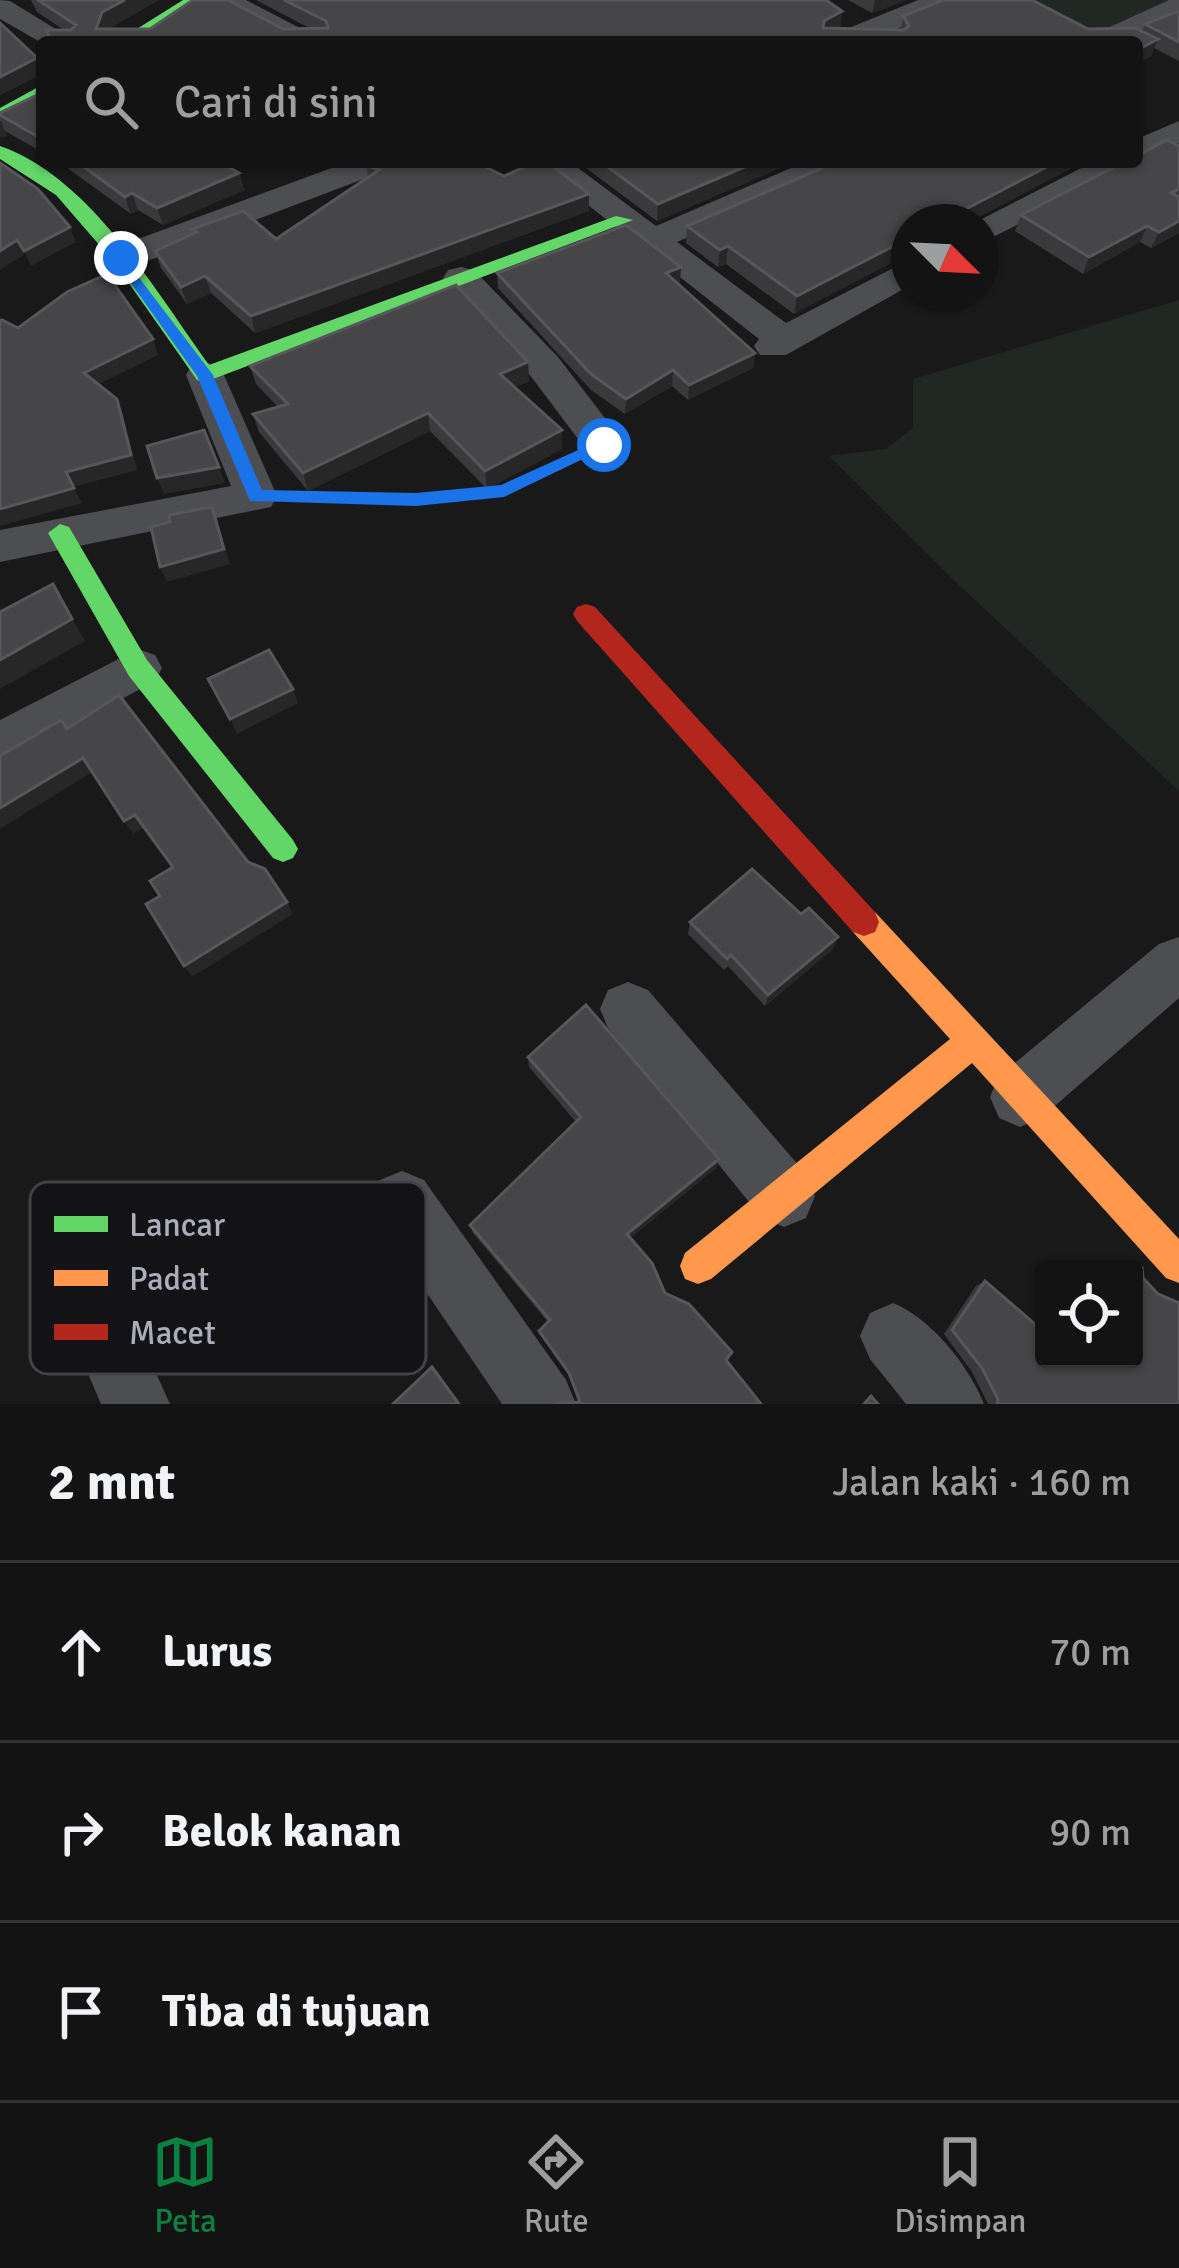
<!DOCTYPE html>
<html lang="id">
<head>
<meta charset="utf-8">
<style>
	:root { --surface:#131313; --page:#1c1c1c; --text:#f1f3f6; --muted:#9d9ea0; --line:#323233; --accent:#0b8043 }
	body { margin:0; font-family:Signika,sans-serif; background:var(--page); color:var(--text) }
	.controls { position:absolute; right:36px; bottom:36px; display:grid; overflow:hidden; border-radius:12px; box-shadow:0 3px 9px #0004 }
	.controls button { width:108px; height:108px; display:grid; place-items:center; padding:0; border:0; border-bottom:3px solid var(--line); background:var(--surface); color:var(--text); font:60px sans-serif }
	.compass { position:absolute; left:891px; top:204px; width:108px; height:108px; border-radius:50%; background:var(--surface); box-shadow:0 3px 9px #0004; rotate:114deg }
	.stop { position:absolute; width:36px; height:36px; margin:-27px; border:9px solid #1a73e8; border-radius:50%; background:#fff }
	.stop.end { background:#1a73e8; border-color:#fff; box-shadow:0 3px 12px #0008 }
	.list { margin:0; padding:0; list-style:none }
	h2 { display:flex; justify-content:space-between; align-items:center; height:156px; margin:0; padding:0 48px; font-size:51px }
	h2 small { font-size:39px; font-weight:400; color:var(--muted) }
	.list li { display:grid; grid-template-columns:78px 1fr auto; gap:36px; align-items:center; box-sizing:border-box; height:180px; padding:0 48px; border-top:3px solid var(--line) }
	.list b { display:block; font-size:45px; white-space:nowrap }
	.list em { font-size:39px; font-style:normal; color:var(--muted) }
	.icon { flex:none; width:66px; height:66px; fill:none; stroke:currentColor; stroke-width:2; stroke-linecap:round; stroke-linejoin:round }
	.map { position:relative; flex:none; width:1179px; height:1404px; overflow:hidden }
	.search { position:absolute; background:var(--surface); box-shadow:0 3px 9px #0004; left:36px; right:36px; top:36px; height:132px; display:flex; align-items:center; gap:30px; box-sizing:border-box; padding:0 42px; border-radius:12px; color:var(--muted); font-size:45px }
	.sheet { height:696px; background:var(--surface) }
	nav { display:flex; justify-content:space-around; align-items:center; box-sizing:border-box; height:168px; border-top:3px solid var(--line); background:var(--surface); font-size:33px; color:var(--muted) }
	nav a { display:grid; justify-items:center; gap:6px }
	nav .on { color:var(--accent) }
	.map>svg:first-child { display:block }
</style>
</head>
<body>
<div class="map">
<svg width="1179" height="1404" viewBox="0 0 1179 1404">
	<rect width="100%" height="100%" fill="#191919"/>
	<g fill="#212823">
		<polygon points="1027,0 1179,0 1179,1 1097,33"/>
		<polygon points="1179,300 1179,791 959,585 829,456 886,449 913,428 913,379"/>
	</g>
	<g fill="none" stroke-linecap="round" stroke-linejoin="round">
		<polyline stroke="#4f5054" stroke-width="6" stroke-dasharray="4.5 8" stroke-linecap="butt" points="292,497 416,499 504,491 570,461"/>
		<g fill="#4d4e52" fill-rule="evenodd">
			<polygon points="0,0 10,1 77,42 42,43 0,19"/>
			<polygon points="210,0 246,0 327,42 289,42"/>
			<polygon points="918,0 957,0 953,6 865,42 824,42 829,36"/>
			<polygon points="1169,0 1179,0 1179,17 1124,42 1085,42 1090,36"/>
			<polygon points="1179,121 1179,143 1137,162 1137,139"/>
			<polygon points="348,162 394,162 390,169 134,266 108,266 103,258 108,250"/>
			<polygon points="533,162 570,162 656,226 805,162 849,162 845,169 677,242 786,323 909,260 909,286 786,355 760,355 754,346 759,339"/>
			<polygon points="1093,162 1134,162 1130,169 981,243 981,222 976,222"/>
			<polygon points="461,267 474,270 558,357 618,435 624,445 618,455 604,459 590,455 530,375 448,286 443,278 448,270"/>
			<polygon points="205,362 219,366 224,375 277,496 271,507 0,562 0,530 231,486 186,375 191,366"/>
			<polygon points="138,649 155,655 162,668 155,681 0,765 0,720"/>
			<polygon points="1179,937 1179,998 1041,1118 1020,1127 999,1118 990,1097 999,1076 1159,944"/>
			<polygon points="628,982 648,990 806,1174 815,1196 806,1218 784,1227 762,1218 608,1028 600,1009 608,990"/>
			<polygon points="402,1171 424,1180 566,1380 576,1404 502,1404 380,1224 371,1202 380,1180"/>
			<polygon points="76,1239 99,1248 170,1404 101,1404 44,1271 53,1248"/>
			<path d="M 893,1303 C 932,1319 968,1365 984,1404 L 906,1404 L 870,1359 L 860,1336 L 870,1313 Z"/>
		</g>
		<g fill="#63d668" fill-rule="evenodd">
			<polygon points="183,0 202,0 136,42 116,42"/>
			<polygon points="42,85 42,97 0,120 0,108"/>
			<path d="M 0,146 C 90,177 156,292 209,365 L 616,216 L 633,220 L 205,382 L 197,380 L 114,262 L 56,195 L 0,159 Z"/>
			<polygon points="60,524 69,527 147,660 293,840 298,849 293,858 283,862 273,858 129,676 48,533"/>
		</g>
		<polygon fill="#ff974d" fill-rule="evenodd" points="864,908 875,912 1179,1239 1179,1283 1166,1278 972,1063 711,1279 698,1284 685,1279 680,1266 685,1253 950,1039 853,932 849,922 853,912"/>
		<polygon fill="#b3261e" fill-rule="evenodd" points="586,604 595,607 875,912 879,922 875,932 864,936 853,932 577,621 573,614 577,607"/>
	</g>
	<g fill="#3a3a3c">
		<polygon points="31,0 159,0 108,29 311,29 256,0 699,0 842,11 840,28 901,30 903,16 1142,32 1145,24 1179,11 1179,61 1154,48 1151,56 1137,63 1137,42 51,42 46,30 64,30 37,12"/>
		<polygon points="848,0 906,0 872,13"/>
		<polygon points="0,23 37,58 39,64 42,61 42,152 5,131 7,136 0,137 0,113 37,95 39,75 0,95"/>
		<polygon points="1179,146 1179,233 1151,248 1140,242 1083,274 1015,231 1021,215"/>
		<polygon points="59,162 220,162 239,173 244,190 163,225 138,210 131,214"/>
		<polygon points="578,162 794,162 657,221"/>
		<polygon points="836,162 1083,162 969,222 909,222 794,314 726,264 718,267 686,243 687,226"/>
		<polygon points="366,165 504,176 589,211 255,333 211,293 187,304 161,268 155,251 194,234 192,229 276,239 368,178"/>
		<polygon points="497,273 680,283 678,284 755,353 753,368 688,400 672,386 625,414 591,390 498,288"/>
		<polygon points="528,362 529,381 514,387 562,430 562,449 487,489 430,431 308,491 259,432 253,414 278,407 256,384 250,366"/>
		<polygon points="690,922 833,949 765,1006 728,966 724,970 688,934"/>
		<polygon points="528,1057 716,1168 630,1238 579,1402 570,1377 541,1336 539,1331 548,1322 473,1233 470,1225 576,1122 529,1067"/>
		<polygon points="1131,1265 1158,1294 1179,1404 988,1404 972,1372 944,1334 976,1286 985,1281 1044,1359 1134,1269 1122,1269"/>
	</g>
	<g fill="#272728">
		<polygon points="125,0 159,0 108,29 96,29 102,12"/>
		<polygon points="875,0 906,0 872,13"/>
		<polygon points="842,11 840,28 822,38 824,21"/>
		<polygon points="1158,39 1151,56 1137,63 1137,50"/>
		<polygon points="37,58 42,73 0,95 0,77"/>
		<polygon points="0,121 1,121 7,136 0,137"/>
		<polygon points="756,162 794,162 657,221 658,204"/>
		<polygon points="1056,162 1083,162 969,222 941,222"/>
		<polygon points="239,173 244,190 163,225 157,208"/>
		<polygon points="132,193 138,210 131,214 125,197"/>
		<polygon points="589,194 589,211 255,333 251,316"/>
		<polygon points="1179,221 1179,233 1151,248 1159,232"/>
		<polygon points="1147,226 1140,242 1083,274 1089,257"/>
		<polygon points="70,227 76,242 31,266 24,251"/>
		<polygon points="909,238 909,254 794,314 797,296"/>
		<polygon points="17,240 24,255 0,270 0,251"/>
		<polygon points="728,246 726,264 718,267 720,250"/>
		<polygon points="681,267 680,283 665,289 666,273"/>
		<polygon points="205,276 211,293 187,304 181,287"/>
		<polygon points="153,339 158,355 91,388 84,373"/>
		<polygon points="755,353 753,368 688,400 689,385"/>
		<polygon points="528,362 529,381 502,393 500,374"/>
		<polygon points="673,370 672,386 625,414 626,399"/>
		<polygon points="117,399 123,414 137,470 73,487 66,472"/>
		<polygon points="428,413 430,431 308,491 303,473"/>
		<polygon points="562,430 562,449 487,489 485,471"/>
		<polygon points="219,467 225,483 164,494 157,478"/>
		<polygon points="74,488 82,503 0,526 0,509"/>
		<polygon points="212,507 230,564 167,582 160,567"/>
		<polygon points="53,584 85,641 0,689 0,660"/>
		<polygon points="293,689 298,703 237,734 230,719"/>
		<polygon points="83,758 92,772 0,829 0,808"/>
		<polygon points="135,815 143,828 133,834 124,821"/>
		<polygon points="287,902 293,914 192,977 184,966"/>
		<polygon points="838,937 833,949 765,1006 768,995"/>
		<polygon points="719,1159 716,1168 626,1241 627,1234"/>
	</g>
	<g fill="#464649" stroke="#56565b" stroke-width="3">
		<polygon points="38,0 125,0 102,12 96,29 150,29 193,0 228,0 283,29 328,28 326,21 284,0 826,0 842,11 824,21 823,28 904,30 909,26 903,16 943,0 1032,0 1088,29 1135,28 1158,39 1137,50 1137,42 52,42 46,30 71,30 76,25"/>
		<polygon points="1179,11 1179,42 1145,24"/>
		<polygon points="0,23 37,58 0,77"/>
		<polygon points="40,59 42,61 42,139 0,115 0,113 37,95"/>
		<polygon points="1167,140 1179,146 1179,189 1171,193 1179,197 1179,221 1159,232 1147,226 1089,257 1021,215 1124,162 1137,162 1137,156"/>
		<polygon points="77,162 220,162 239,173 157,208 132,193 125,197"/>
		<polygon points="373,162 475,162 504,176 536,162 547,162 589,194 251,316 205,276 181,287 155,251 197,232 192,229 243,211 276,239 379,170 366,165"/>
		<polygon points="601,162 756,162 658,204"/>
		<polygon points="836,162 1056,162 941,222 909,222 909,238 797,296 728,246 720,250 687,226"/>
		<polygon points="0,163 38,189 70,227 24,251 17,240 0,251"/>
		<polygon points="626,225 681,267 666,273 755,353 689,385 673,370 626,399 591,374 497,273"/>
		<polygon points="107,274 153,339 84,373 117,399 131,455 66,472 74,488 0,509 0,321 2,320 18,328 67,292"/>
		<polygon points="456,285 528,362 500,374 562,430 485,471 428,413 303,473 253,414 288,404 250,366"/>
		<polygon points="204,430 219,467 157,478 147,446"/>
		<polygon points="212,507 224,549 160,567 151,527 170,522 169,515"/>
		<polygon points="53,584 72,619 0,660 0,612"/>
		<polygon points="269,650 293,689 230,719 208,679"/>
		<polygon points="119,695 248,862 265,869 287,902 184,966 146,904 160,896 150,881 173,867 135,815 124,821 83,758 0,808 0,756 61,720 67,729"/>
		<polygon points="752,869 801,914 809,908 838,937 768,995 731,955 727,959 690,922"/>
		<polygon points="586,1005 719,1159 627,1234 652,1263 665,1293 689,1304 732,1352 726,1360 761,1404 554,1404 580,1402 569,1373 539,1331 550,1320 470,1225 581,1117 528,1057"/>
		<polygon points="1131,1265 1142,1268 1143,1278 1158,1294 1179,1303 1179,1404 997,1404 998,1399 982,1368 952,1330 985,1281 1044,1332 1044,1359 1134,1359 1134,1269 1126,1269"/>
		<polygon points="432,1367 459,1404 393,1404"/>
		<polygon points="871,1396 878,1404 864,1404"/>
	</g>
	<polygon fill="#1a73e8" points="121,254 213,375 262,490 416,493 501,485 598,441 612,445 504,497 416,506 250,501 197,376 113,258"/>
	<rect x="30" y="1182" width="396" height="192" rx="18" fill="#131315" stroke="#414247" stroke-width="3"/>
	<rect x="54" y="1216" width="54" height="16" fill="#63d668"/>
	<rect x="54" y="1270" width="54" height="16" fill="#ff974d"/>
	<rect x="54" y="1324" width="54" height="16" fill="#b3261e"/>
	<g font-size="33" fill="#abaeba">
		<text x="129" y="1236">Lancar</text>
		<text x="129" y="1290">Padat</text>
		<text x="129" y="1344">Macet</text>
	</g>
</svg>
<div class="controls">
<button><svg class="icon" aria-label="locate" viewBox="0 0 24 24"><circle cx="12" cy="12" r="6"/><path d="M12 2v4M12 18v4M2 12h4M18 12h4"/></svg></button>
</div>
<svg class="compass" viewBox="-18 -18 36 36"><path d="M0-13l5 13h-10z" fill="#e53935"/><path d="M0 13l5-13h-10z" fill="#9d9ea0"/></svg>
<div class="stop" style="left:604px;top:445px"></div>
<div class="stop end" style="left:121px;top:258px"></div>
<div class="search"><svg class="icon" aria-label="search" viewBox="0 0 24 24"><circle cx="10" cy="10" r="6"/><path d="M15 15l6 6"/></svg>Cari di sini</div>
</div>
<section class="sheet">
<h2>2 mnt<small>Jalan kaki · 160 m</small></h2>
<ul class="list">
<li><svg class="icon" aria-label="ahead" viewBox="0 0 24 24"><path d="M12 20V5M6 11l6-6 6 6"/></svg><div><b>Lurus</b></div><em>70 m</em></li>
<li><svg class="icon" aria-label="right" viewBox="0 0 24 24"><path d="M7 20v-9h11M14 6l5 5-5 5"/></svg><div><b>Belok kanan</b></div><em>90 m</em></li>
<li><svg class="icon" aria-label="arrive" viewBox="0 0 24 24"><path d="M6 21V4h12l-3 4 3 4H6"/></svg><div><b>Tiba di tujuan</b></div></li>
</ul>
</section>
<nav>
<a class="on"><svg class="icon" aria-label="map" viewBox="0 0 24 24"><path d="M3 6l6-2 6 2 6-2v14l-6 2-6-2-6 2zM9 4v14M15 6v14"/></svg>Peta</a>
<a><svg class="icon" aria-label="directions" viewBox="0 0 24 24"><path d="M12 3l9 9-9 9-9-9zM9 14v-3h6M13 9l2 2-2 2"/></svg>Rute</a>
<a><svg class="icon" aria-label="saved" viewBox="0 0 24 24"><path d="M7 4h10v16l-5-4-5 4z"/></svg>Disimpan</a>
</nav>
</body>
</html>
